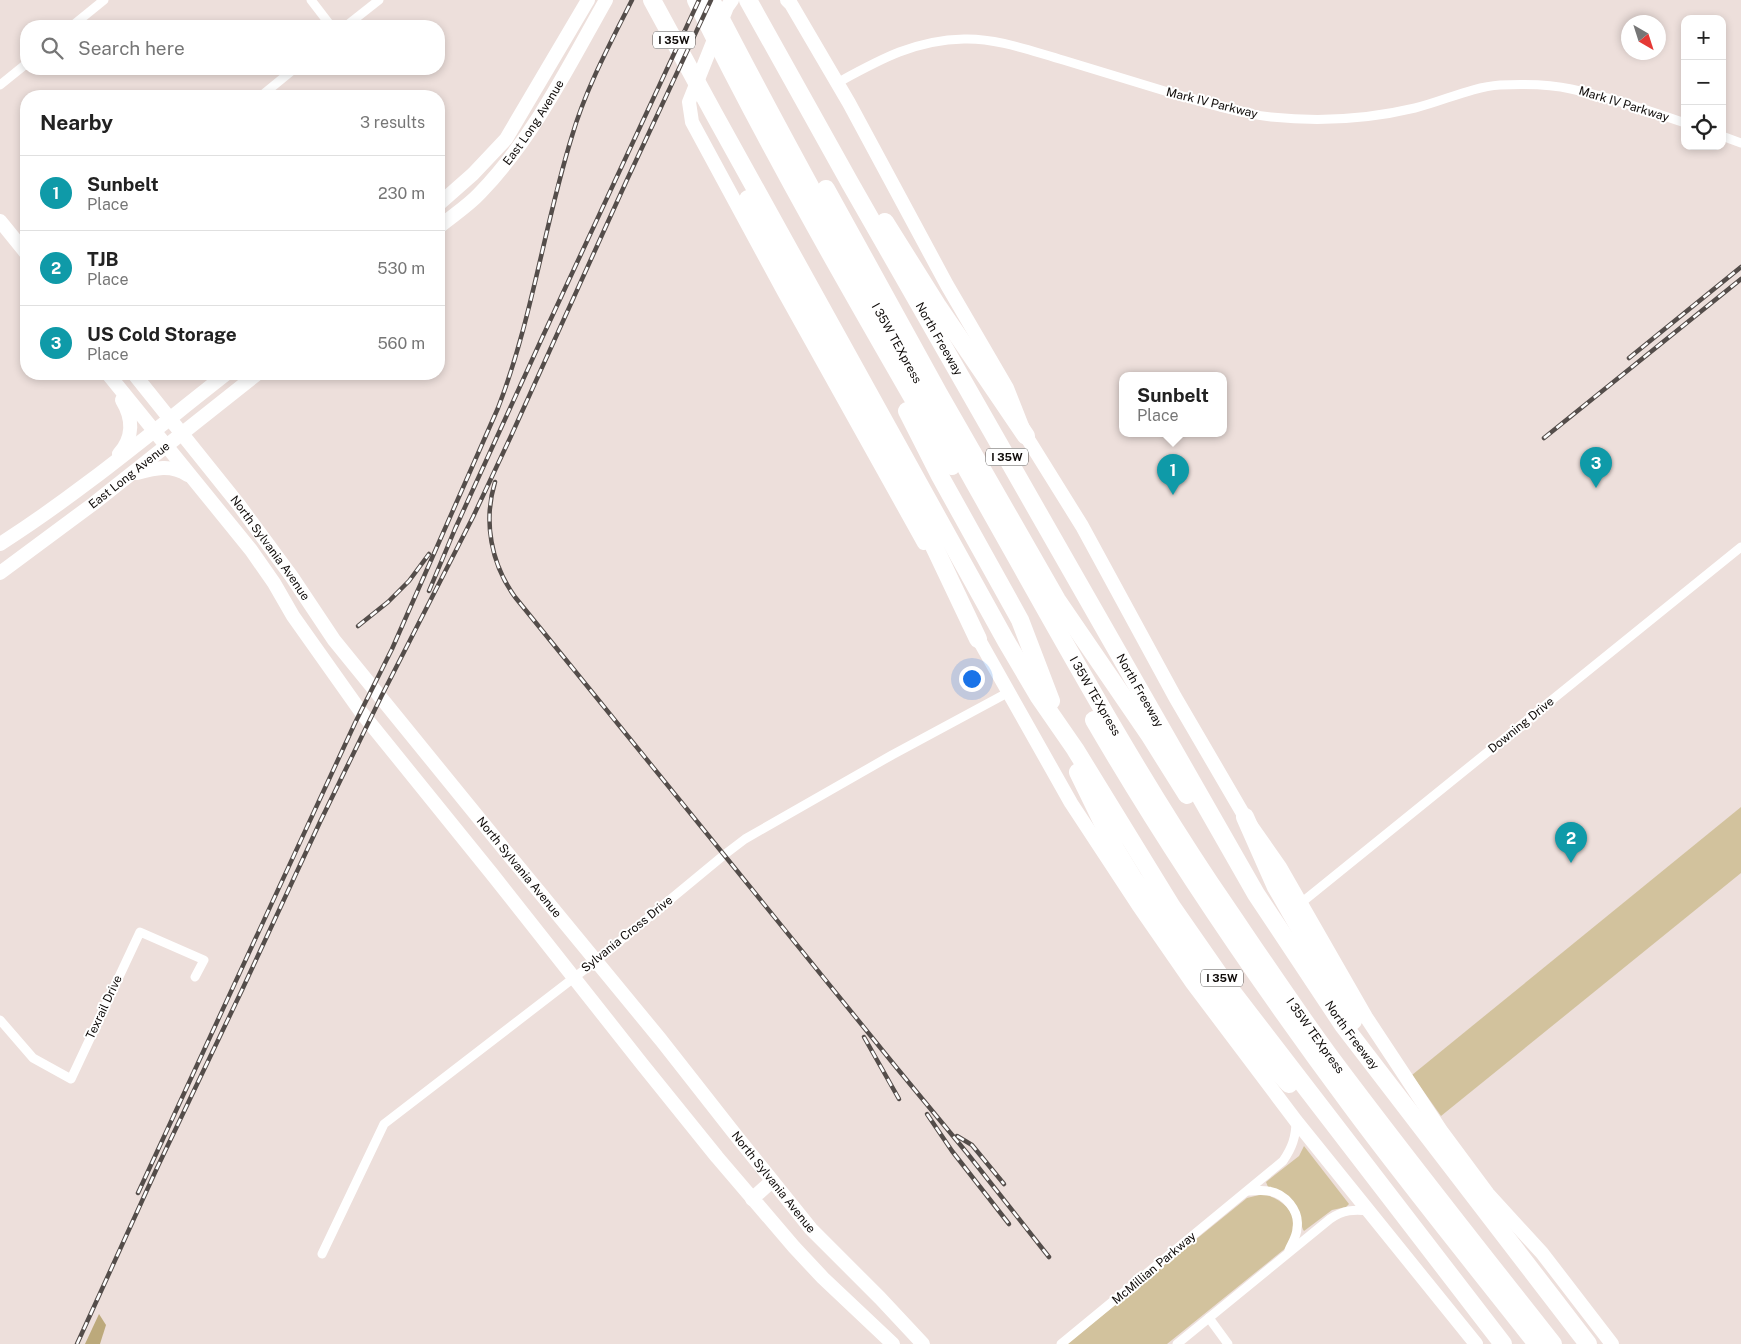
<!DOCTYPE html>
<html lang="en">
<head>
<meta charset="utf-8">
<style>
	:root { --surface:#fff; --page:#f2f2f2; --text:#222; --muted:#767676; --line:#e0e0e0; --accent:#3e44b9 }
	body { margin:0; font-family:"Public Sans",sans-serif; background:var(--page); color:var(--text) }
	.controls { position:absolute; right:15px; top:15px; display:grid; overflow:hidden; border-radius:10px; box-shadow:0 2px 8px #0003 }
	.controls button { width:45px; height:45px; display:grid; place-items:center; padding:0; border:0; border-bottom:1px solid var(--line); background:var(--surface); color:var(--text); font:25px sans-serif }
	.compass { position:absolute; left:1621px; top:15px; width:45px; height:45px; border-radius:50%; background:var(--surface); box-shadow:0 2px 8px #0003; rotate:141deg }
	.you { position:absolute; left:971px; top:678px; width:18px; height:18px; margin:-12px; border:4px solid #fff; border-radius:50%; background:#1a73e8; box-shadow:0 0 0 8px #1a73e833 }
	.badge { display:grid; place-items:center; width:32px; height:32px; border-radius:50%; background:var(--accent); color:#fff; font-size:16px; font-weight:700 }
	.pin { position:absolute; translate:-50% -41px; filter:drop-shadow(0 1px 2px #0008) }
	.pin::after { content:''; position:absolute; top:26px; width:18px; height:15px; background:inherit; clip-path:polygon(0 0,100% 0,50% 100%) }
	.popup { position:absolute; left:1119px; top:372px; width:108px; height:65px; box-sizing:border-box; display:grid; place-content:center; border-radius:10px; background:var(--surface); filter:drop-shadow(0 1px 4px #0005); font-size:16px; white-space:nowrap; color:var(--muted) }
	.popup b { font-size:19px; color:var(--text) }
	.popup::after { content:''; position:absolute; left:50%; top:100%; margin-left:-10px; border:10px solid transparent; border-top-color:var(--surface) }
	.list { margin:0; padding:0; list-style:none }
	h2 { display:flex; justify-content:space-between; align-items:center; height:65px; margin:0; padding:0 20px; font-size:21px }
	h2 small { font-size:16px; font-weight:400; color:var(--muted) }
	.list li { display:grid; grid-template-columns:32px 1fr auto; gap:15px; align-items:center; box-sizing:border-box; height:75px; padding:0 20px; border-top:1px solid var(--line) }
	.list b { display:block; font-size:19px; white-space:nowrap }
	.list p { margin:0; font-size:16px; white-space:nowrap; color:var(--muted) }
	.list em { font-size:16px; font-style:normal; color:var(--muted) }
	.icon { flex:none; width:28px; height:28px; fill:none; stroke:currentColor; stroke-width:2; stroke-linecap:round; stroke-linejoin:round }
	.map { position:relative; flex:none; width:1741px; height:1344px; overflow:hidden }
	.search { position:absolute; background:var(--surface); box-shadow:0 2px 8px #0003; left:20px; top:20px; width:425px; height:55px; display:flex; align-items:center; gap:12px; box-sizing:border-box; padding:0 18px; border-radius:20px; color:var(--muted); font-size:19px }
	.panel { position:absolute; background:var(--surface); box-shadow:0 2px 8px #0003; left:20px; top:90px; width:425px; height:290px; border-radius:20px }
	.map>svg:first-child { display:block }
</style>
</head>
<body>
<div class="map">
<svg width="1741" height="1344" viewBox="0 0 1741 1344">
	<rect width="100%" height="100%" fill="#eddfdb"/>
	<g fill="#d2c29d">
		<polygon points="1741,807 1741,873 1441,1116 1412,1075"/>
		<path d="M 1304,1146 L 1349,1204 L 1346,1207 L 1332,1210 L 1304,1231 C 1301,1227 1302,1222 1300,1216 C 1296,1198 1283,1192 1268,1187 L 1266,1182 L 1299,1156 Z"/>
		<path d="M 1263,1194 C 1280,1198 1298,1211 1293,1231 C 1292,1236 1289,1242 1287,1247 L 1167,1344 L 1067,1344 L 1247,1198 Z"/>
	</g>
	<polygon fill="#bca97b" points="99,1314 106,1325 100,1344 85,1344"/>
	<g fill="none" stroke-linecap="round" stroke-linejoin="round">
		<g stroke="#fff" stroke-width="9">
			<polyline points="311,0 331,26"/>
			<polyline points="72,26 104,0"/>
			<polyline points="346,26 379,0"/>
			<path d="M 837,83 C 879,60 914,40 964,39 C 997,38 1031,51 1063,60 C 1098,71 1133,81 1168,92 C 1202,102 1236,113 1271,117 C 1319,122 1369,119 1415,108 C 1444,101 1471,87 1500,85 C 1523,84 1549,84 1571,89 C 1609,97 1647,110 1685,123"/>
			<polyline points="0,85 26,64"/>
			<polyline points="261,96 294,69"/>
			<polyline points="1722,136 1741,143"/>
			<polyline points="1301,903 1741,547"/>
			<polyline points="0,1020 33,1058 71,1079 140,932 204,960 195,977"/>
			<path d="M 1248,1191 C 1254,1191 1261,1190 1268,1191 C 1285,1193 1300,1211 1297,1228 C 1297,1236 1292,1243 1289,1250"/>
			<polyline points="322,1254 384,1124 597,960 724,855 745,839 892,755 1009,692"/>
			<polyline points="1209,1318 1228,1344"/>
			<path d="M 1061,1344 L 1283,1161 C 1292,1148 1296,1137 1296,1121"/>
			<path d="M 1177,1344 L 1330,1219 C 1343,1210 1354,1209 1369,1211"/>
		</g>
		<g stroke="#fff" stroke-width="14">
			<polyline points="732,0 727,7 689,102 692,122 784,292 924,543"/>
			<polyline points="787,0 791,4 849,103 947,285 1007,388 1026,436 1082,526 1175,697 1245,817 1280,867 1366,1017 1442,1132 1488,1194 1542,1253 1612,1344"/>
			<polyline points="439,204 473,174 506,139 588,0"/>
			<polyline points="0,221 26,253"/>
			<path id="s1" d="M 439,227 C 452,216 468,206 480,193 C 534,137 568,67 606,0"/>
			<polyline points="108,374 251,550 274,583 293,616 361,712 492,874 642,1064 717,1157 794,1247 823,1278 893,1344"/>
			<path id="s2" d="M 134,374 L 239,505 L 292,577 L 334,640 L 508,854 L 661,1040 L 734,1133 L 811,1229 L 880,1298 L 923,1344"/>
			<path d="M 119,454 C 134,437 133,418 122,400"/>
			<path d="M 137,473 C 155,468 171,464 188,475"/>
			<path d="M 0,544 C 80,493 152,432 226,374"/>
			<path id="s3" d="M 0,573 L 93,504 L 257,374"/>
			<polyline points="974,631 1071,803 1138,905 1192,983 1296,1121 1476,1344"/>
			<polyline points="752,1199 772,1181"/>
		</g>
		<g stroke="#fff" stroke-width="18">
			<polyline points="652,0 714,114 1006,641 1039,697 1075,749 1172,907 1220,976 1503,1344"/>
			<path d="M 696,0 C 774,159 863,312 952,466"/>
			<path id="s4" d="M 711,0 C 795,163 886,324 975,484 C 1051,618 1124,754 1210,883 C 1249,940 1287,998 1328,1054 C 1401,1152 1477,1248 1553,1344"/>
			<path id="s5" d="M 748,0 L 850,183 L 1256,894 L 1343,1025 L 1588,1344"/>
			<polyline points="826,189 939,394 1057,600 1150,736 1187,795"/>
			<polyline points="748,199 787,277 860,406 922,521 978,639"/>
			<polyline points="885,222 937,305 1026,436"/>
			<polyline points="907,411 940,476 1020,620 1051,701"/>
			<path d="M 1094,720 C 1172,854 1260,983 1352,1107 C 1412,1188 1475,1265 1537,1344"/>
			<polyline points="1078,772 1116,850 1133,878 1252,1043 1289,1084"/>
			<polyline points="1245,817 1276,887 1353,1021"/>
		</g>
		<defs>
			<g id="rail">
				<polyline points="1629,358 1741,267"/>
				<polyline points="1544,438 1741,279"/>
				<path d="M 495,482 C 483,521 491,564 515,597 L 896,1067 L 967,1153 L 1049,1257"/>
				<polyline points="429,591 455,529 542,338 699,0"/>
				<polyline points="358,626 388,602 409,581 429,554"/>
				<polyline points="864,1037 899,1099"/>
				<polyline points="927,1114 952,1151 1009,1224"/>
				<polyline points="957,1136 972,1145 1004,1184"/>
				<path d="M 138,1193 L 355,723 L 392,649 L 498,408 C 532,320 544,226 572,136 C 586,88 610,44 632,0"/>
				<polyline points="77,1344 157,1168 242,990 320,822 381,697 473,517 511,436 626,182 711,0"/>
			</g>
		</defs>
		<use href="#rail" stroke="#544d4a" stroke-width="4.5"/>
		<use href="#rail" stroke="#fff" stroke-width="2.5" stroke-dasharray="8" stroke-linecap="butt"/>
	</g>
	<g text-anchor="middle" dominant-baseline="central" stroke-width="4" stroke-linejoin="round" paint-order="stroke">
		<g fill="#fff" stroke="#575453" stroke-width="1">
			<rect x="653" y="31.5" width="42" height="17" rx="4"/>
			<rect x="986" y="448.5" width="42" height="17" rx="4"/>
			<rect x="1201" y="969.5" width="42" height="17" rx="4"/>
		</g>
		<g font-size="11" font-weight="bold" fill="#0f0b09">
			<text x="674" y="40">I 35W</text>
			<text x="1007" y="457">I 35W</text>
			<text x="1222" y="978">I 35W</text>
		</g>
		<g font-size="12" fill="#0f0b09" stroke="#fff">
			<text transform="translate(1212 103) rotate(14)">Mark IV Parkway</text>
			<text transform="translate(1624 104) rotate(17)">Mark IV Parkway</text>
			<text stroke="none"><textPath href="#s1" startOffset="142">East Long Avenue</textPath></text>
			<text stroke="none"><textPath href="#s5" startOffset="389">North Freeway</textPath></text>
			<text stroke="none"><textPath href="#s4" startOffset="390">I 35W TEXpress</textPath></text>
			<text stroke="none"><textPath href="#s3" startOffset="162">East Long Avenue</textPath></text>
			<text stroke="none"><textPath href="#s2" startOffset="221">North Sylvania Avenue</textPath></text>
			<text stroke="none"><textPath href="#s5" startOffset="794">North Freeway</textPath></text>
			<text stroke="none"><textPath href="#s4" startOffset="795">I 35W TEXpress</textPath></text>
			<text transform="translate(1521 725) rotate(-39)">Downing Drive</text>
			<text stroke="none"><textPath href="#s2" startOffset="626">North Sylvania Avenue</textPath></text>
			<text transform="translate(627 934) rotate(-39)">Sylvania Cross Drive</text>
			<text transform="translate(104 1007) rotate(-65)">Texrail Drive</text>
			<text stroke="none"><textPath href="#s4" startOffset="1200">I 35W TEXpress</textPath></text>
			<text stroke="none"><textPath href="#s5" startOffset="1199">North Freeway</textPath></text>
			<text stroke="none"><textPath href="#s2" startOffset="1031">North Sylvania Avenue</textPath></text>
			<text transform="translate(1154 1268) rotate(-40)">McMillian Parkway</text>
		</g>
	</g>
</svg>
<div class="controls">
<button>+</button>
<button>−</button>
<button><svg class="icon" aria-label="locate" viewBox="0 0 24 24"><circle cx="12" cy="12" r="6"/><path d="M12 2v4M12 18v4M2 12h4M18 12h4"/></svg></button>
</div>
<svg class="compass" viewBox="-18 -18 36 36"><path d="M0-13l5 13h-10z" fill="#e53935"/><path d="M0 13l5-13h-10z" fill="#767676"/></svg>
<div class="you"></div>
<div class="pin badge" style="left:1173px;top:495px;background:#0f9aa8">1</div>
<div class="popup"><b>Sunbelt</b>Place</div>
<div class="pin badge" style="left:1571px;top:863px;background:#0f9aa8">2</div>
<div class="pin badge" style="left:1596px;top:488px;background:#0f9aa8">3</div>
<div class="search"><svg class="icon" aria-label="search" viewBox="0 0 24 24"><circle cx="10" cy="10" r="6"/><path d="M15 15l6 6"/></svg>Search here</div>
<section class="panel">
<h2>Nearby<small>3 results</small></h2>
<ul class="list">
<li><span class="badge" style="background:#0f9aa8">1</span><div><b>Sunbelt</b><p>Place</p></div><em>230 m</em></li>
<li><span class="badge" style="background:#0f9aa8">2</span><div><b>TJB</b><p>Place</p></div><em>530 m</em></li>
<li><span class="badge" style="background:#0f9aa8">3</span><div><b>US Cold Storage</b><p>Place</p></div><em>560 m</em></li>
</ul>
</section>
</div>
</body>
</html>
